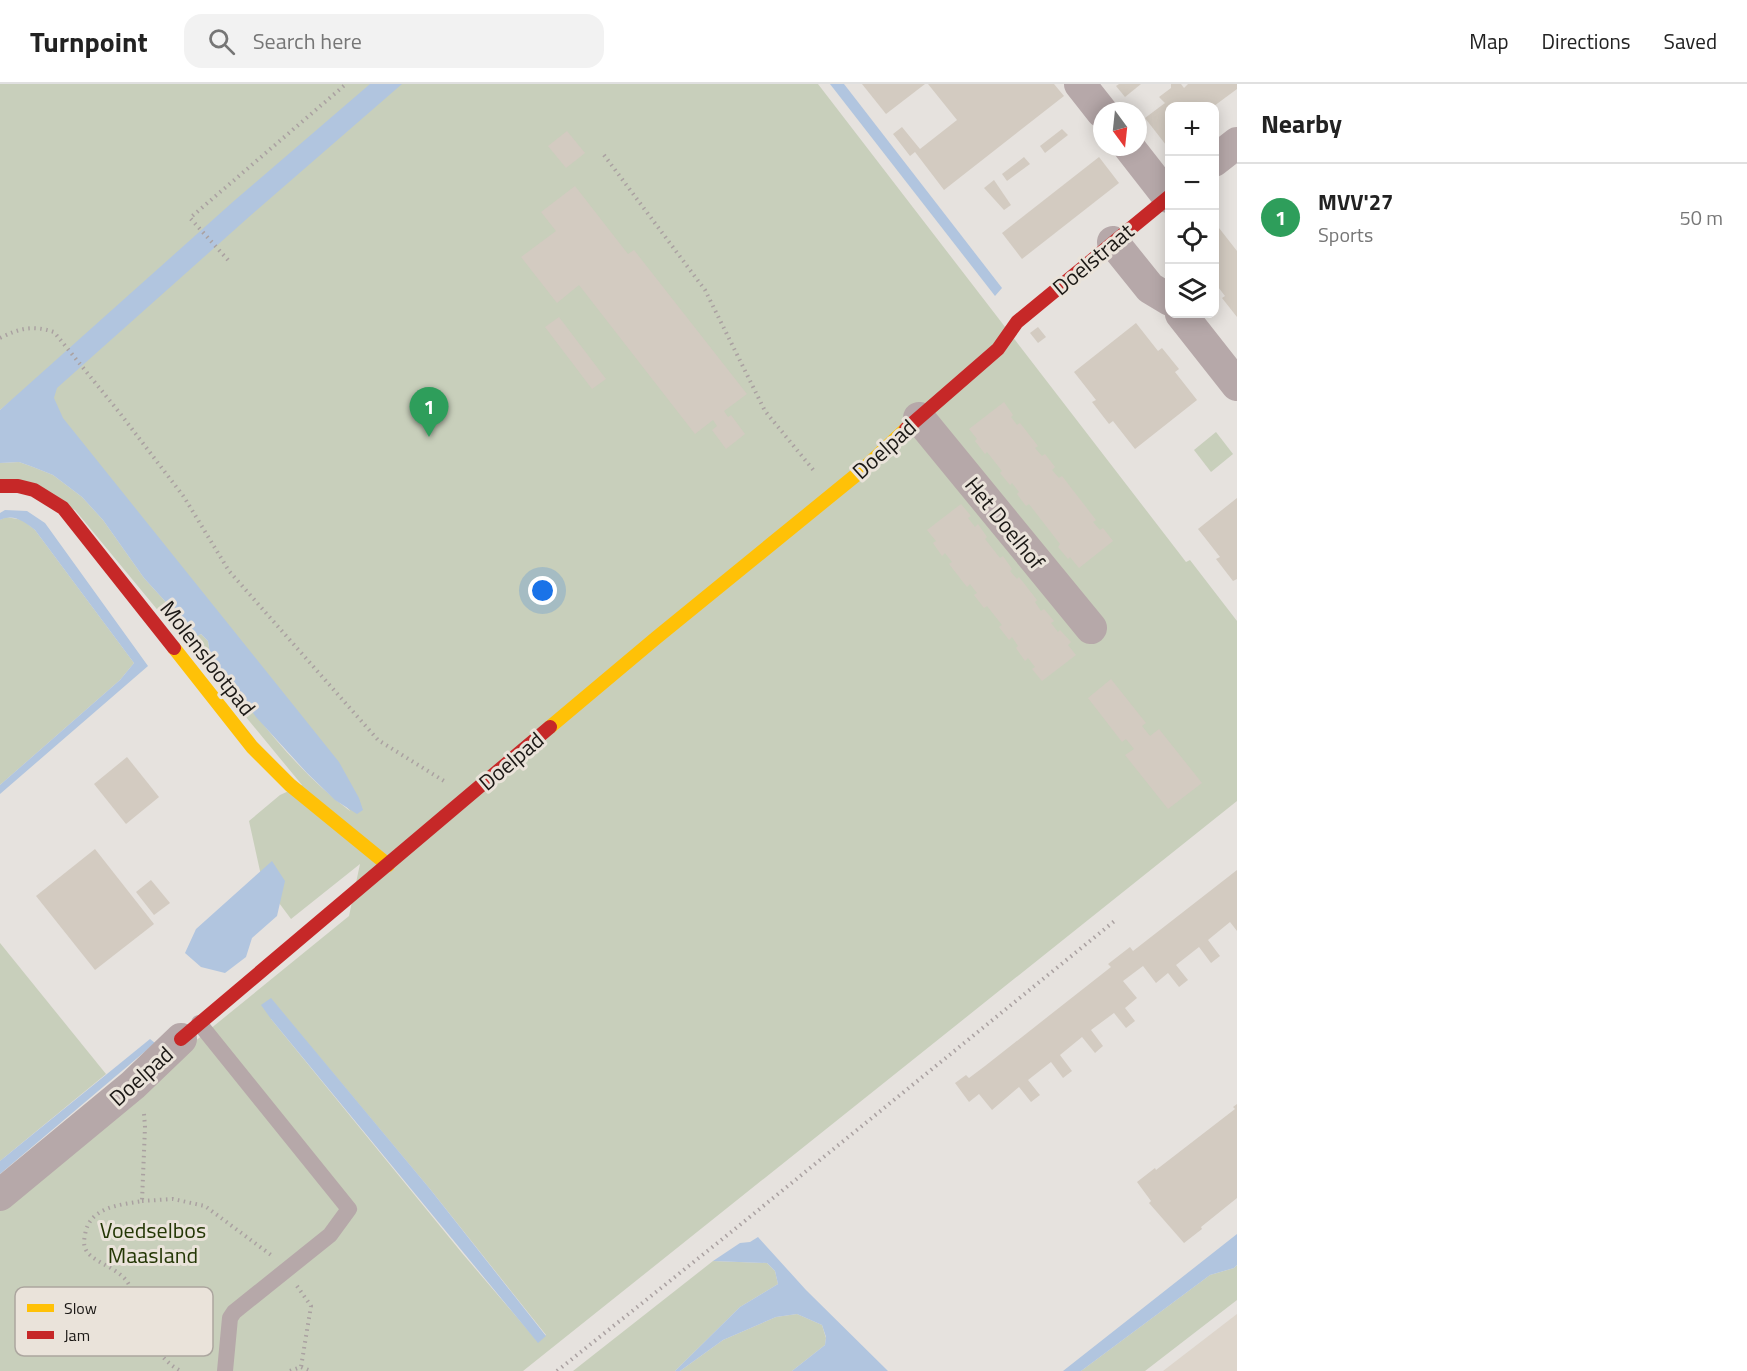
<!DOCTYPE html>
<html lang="en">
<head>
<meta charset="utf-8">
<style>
	:root { --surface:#fff; --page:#f2f2f2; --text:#222; --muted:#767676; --line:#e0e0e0; --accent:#b45309 }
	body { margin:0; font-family:"Titillium Web",sans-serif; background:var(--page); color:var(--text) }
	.controls { position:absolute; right:18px; top:18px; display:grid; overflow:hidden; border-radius:12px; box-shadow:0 3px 15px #0003 }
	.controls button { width:54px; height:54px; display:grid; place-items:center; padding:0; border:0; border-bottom:2px solid var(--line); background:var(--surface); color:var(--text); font:30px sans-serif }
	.compass { position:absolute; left:1093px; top:18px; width:54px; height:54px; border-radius:50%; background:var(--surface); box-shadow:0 3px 15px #0003; rotate:165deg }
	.you { position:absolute; left:543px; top:507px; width:21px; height:21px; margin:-15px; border:4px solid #fff; border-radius:50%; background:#1a73e8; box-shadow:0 0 0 9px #1a73e833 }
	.badge { display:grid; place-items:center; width:39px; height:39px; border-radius:50%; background:var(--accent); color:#fff; font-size:20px; font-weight:700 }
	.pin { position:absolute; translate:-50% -50px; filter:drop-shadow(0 2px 3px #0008) }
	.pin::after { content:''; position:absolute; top:32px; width:21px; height:18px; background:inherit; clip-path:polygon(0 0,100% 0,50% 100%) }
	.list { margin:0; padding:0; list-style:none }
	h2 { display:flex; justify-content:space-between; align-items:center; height:78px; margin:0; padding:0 24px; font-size:26px }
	h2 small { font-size:20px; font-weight:400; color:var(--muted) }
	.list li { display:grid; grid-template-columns:39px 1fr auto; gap:18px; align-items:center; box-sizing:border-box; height:108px; padding:0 24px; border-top:2px solid var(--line) }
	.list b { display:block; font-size:22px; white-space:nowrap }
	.list p { margin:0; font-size:20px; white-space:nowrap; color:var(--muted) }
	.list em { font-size:20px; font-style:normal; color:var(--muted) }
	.icon { flex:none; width:33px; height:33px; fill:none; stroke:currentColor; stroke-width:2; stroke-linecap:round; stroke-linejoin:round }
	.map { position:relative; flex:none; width:1237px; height:1287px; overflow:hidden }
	header { display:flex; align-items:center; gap:36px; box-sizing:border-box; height:84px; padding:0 30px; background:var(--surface); border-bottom:2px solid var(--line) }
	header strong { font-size:28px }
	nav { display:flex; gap:33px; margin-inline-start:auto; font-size:21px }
	.search { width:420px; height:54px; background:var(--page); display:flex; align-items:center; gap:15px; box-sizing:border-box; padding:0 21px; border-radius:18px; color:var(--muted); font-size:22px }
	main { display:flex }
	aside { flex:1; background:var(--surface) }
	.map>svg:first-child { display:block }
</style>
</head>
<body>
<header>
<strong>Turnpoint</strong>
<div class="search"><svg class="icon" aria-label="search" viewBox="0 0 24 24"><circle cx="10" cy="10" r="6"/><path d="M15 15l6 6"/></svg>Search here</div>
<nav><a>Map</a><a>Directions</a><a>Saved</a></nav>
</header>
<main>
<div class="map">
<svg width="1237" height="1287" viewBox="0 0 1237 1287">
	<rect width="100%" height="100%" fill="#e6e2de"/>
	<polygon fill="#ddd5cb" points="1237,1230 1237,1287 1163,1287"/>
	<g fill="#c8cfbb" fill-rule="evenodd">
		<path d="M 0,0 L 818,0 L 1186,478 L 1190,476 L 1237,537 L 1237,717 L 523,1287 L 0,1287 L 0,1116 L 349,832 L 360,780 L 291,835 L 262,796 L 249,737 L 280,711 L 302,701 L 75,426 L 0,395 L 0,379 L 19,378 L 33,383 L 53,391 L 82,413 L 103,436 L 144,494 L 184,538 L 181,544 L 190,555 L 201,550 L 208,557 L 210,570 C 251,626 294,685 350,727 L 18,311 L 0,326 ZM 271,915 L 430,1105 L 546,1251 L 538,1258 L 462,1169 L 271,935 Z"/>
		<polygon points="1216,348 1233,370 1211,388 1194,366"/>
		<polygon points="6,433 23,436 35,446 134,579 120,596 0,701 0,436"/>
		<polygon points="0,859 106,990 0,1077"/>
		<polygon points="713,1177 767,1179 775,1187 778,1200 740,1223 675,1287 573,1287"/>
		<polygon points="1237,1181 1237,1216 1145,1287 1081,1287 1210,1191 1234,1184"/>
		<polygon points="797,1230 822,1241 826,1254 825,1261 792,1287 680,1287 723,1256 776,1233"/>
	</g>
	<g fill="#b1c5df">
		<polygon points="370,0 402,0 250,132 57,304 54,314 63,334 339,678 359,714 363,726 357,730 335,716 307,689 256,633 210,570 208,557 201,550 191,555 181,544 184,538 144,494 103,436 82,413 53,391 33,383 19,378 0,379 0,326 235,116"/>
		<polygon points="830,0 844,0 851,9 1002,204 995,212"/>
		<path d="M 5,426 L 27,427 L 45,439 L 148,582 L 0,710 L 0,701 L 120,596 L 134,579 L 35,446 C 25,438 13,429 0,436 L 0,429 Z"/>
		<polygon points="272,777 285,797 277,832 252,854 246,873 225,889 201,883 185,869 196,845"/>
		<polygon points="271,914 430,1105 546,1252 538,1259 271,935 261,921"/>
		<polygon points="150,955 155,959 0,1090 0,1077"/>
		<polygon points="1237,1150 1237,1181 1234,1184 1210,1191 1081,1287 1063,1287"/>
		<polygon points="758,1153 806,1206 888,1287 792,1287 825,1261 826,1253 822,1241 797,1230 776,1233 723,1256 680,1287 675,1287 740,1223 778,1200 775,1187 767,1179 713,1177 740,1159 750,1158"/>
	</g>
	<g fill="#d3cbc1">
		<polygon points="862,0 925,0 886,30"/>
		<polygon points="928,0 1054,0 1064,12 944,106 915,68 910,72 893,50 902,43 920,65 957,36"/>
		<polygon points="1119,0 1141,0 1125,13 1116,2"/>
		<polygon points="1171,0 1181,0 1184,4 1188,0 1237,0 1237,5 1214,22 1170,22 1170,58 1166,61 1145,34 1165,19 1159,13 1171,4"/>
		<polygon points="1062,45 1068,51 1045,69 1040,62"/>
		<polygon points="567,47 585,69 566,84 548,62"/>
		<polygon points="1024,73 1030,80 1007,97 1002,90"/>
		<polygon points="1099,73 1119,99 1022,175 1002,149"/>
		<polygon points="994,96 1011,121 1004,126 984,104"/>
		<polygon points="575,102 628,170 634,166 747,310 724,327 728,333 731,331 745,350 726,365 712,346 717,342 713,336 695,350 579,201 557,219 521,173 556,147 541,128"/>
		<polygon points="1219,144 1237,167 1237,233 1222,214 1225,212 1215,199 1215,148"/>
		<polygon points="559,233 606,295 592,305 545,243"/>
		<polygon points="1136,239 1158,267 1162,264 1179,285 1175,288 1197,316 1135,365 1113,337 1109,340 1092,318 1096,316 1074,288"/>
		<polygon points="1038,243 1046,253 1038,259 1030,249"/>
		<polygon points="1004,318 1013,331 1011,333 1017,341 1020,339 1038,362 1035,364 1042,372 1045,370 1055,383 1052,386 1059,394 1062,392 1096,436 1093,438 1100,446 1103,444 1113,457 1079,484 1070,473 1068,475 1058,463 1060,460 1029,420 1026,422 1017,410 1019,408 1012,399 1010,401 1000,389 1002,387 987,368 985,370 975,357 977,355 969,345"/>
		<polygon points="1237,414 1237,495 1233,497 1216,475 1220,473 1198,445"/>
		<polygon points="961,420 971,432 968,434 975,443 978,440 987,453 985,455 1000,474 1003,472 1012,485 1010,487 1017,495 1019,493 1037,516 1035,518 1041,527 1044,525 1054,537 1051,539 1058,548 1060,546 1071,558 1068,561 1076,571 1042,597 1032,585 1035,583 1028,574 1025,577 1016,564 1018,562 1012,553 1009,556 999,543 1002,541 987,522 984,524 974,511 977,509 970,500 967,503 949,480 952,478 945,469 942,472 933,459 936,457 927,446"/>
		<polygon points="1111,595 1146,639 1142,642 1150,652 1159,645 1202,699 1168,725 1125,671 1134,665 1126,655 1122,658 1088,614"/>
		<polygon points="127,673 159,713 126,740 94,700"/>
		<polygon points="95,765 154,840 95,886 36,812"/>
		<polygon points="1237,786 1237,847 1230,838 1208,856 1220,872 1211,879 1199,863 1176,881 1188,896 1179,903 1168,889 1156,899 1143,882 1123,897 1137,914 1125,924 1135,937 1126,944 1114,929 1091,946 1103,962 1095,969 1082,953 1060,971 1072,987 1063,994 1051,978 1028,996 1040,1011 1031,1018 1019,1003 992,1026 979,1010 969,1018 955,999 966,991 969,994 985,982 1111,883 1108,880 1130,863 1133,867"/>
		<polygon points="151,796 170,819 154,831 136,808"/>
		<polygon points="1237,1020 1237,1114 1201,1143 1202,1145 1184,1159 1149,1119 1151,1117 1137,1098 1155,1084 1156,1086 1235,1025 1233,1023"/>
	</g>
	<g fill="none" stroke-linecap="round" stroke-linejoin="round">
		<g stroke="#aaa1a1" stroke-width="4" stroke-dasharray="1.5 4.5" stroke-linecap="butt">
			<polyline points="604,71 705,206 765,327 815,388"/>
			<polyline points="228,176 190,134 346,0"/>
			<path d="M 0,254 C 20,244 33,241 54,248 L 119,328 L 184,413 L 229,487 L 378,656 L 444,697"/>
			<path d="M 144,1030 L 145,1043 L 142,1117 C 119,1121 89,1123 85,1151 C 83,1160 84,1166 91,1172 C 102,1181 120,1186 128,1199 C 133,1207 134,1220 138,1229 C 146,1250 160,1277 181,1287"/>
			<polyline points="142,1117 173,1115 205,1122 271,1171"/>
			<polyline points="297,1202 311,1222 301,1283"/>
			<polyline points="290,1287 301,1283 311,1287"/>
			<polyline points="557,1287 730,1149 1117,835"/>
		</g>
		<polyline stroke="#b6a8a9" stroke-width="16" points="199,939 349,1125 330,1151 234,1228 230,1234 225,1287"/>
		<g stroke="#b6a8a9" stroke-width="32">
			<polyline points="1080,0 1102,28"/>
			<polyline points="1129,63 1168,113"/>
			<polyline points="1214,77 1237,59"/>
			<polyline points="1113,158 1150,204 1170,216"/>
			<polyline points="1181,230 1237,301"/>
			<polyline points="919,334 1091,544"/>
			<polyline points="0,1111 133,1001 181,955"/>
		</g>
		<g stroke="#ffc107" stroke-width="14">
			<polyline points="174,564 252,663 290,701 388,781"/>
			<polyline points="550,643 656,554 861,387 906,345"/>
		</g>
		<g stroke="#c62828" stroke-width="14">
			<polyline points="906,345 998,265 1017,238 1170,112"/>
			<polyline points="0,402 18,402 34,406 63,424 174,564"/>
			<polyline points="181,955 550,643"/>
		</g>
	</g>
	<g text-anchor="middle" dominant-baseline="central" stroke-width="6" stroke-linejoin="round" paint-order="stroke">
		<g font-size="22" fill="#1b1815" stroke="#eae3da">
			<text transform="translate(1093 175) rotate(-40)">Doelstraat</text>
			<text transform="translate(884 365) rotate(-42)">Doelpad</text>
			<text transform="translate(1005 439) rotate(51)">Het Doelhof</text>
			<text transform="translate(208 574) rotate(52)">Molenslootpad</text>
			<text transform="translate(511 677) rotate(-40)">Doelpad</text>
			<text transform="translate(141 992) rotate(-42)">Doelpad</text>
		</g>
		<g font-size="22" fill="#243705" stroke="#eae3da">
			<text x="153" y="1146">Voedselbos<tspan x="153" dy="25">Maasland</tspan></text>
		</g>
	</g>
	<rect x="15" y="1203" width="198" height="69" rx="9" fill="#eae3da" stroke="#aca69f" stroke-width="1.5"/>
	<rect x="27" y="1220" width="27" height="8" fill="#ffc107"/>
	<rect x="27" y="1247" width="27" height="8" fill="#c62828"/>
	<g font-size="16" fill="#1b1815">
		<text x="64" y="1230">Slow</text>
		<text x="64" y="1257">Jam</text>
	</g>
</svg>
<div class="controls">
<button>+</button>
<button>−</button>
<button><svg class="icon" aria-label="locate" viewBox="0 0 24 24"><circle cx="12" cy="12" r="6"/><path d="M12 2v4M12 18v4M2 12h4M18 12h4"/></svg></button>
<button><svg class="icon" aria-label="layers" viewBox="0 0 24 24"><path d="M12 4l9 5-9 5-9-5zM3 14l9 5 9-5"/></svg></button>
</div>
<svg class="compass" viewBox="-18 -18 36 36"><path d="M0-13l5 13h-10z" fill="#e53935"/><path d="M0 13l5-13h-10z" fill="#767676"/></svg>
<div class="you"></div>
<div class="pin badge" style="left:429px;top:353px;background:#2e9e5b">1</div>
</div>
<aside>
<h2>Nearby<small></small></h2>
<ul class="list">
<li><span class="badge" style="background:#2e9e5b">1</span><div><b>MVV'27</b><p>Sports</p></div><em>50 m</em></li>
</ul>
</aside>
</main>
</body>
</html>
